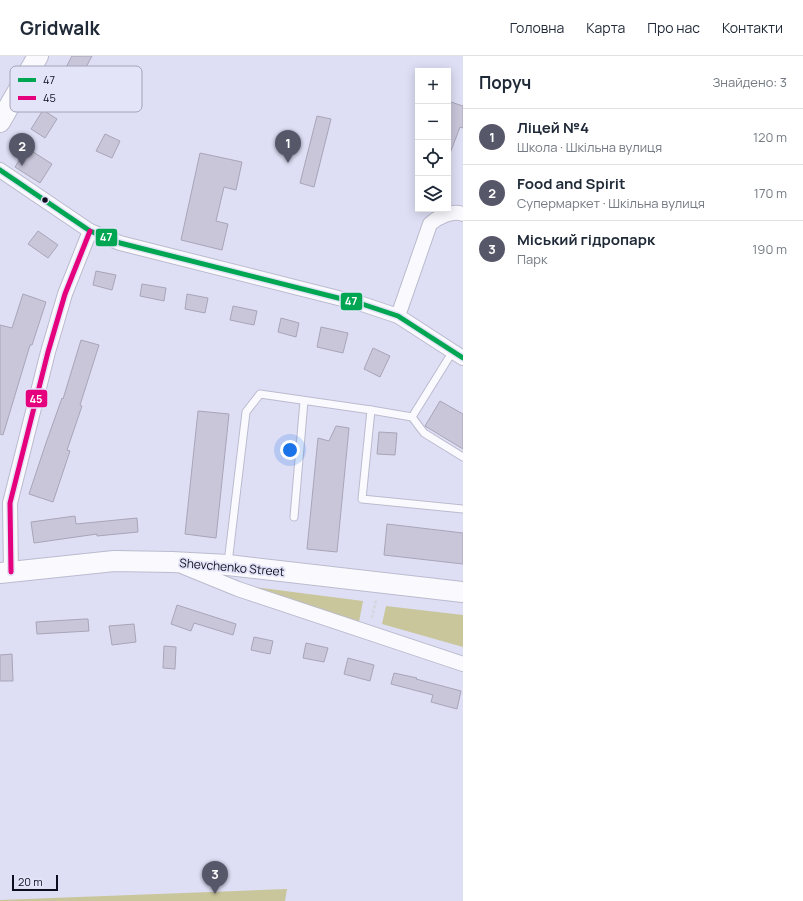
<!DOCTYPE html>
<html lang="uk">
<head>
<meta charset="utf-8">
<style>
	:root { --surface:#fff; --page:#f2f2f3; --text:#1f2937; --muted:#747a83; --line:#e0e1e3; --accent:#57576a }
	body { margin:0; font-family:Manrope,sans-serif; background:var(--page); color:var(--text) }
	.controls { position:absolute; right:12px; top:12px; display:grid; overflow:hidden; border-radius:0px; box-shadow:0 2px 10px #0003 }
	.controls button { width:36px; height:36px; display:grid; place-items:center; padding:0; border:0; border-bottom:1px solid var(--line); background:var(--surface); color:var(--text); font:20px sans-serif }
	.scale { position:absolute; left:12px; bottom:10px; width:46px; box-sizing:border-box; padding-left:4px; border:2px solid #0f0e1f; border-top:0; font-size:11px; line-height:14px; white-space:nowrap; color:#0f0e1f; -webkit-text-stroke:3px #e4e4f9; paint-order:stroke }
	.you { position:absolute; left:290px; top:394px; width:14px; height:14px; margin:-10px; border:3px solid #fff; border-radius:50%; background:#1a73e8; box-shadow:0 0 0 6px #1a73e833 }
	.badge { display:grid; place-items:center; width:26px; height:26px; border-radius:50%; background:var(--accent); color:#fff; font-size:13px; font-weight:700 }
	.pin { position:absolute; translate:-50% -33px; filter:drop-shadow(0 1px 2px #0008) }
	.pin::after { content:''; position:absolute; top:21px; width:14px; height:12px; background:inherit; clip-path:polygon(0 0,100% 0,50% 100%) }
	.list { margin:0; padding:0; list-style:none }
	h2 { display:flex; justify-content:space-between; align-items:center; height:52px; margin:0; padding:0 16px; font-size:17px }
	h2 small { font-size:13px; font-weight:400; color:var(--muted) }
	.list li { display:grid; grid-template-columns:26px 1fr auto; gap:12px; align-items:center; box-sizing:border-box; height:56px; padding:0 16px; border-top:1px solid var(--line) }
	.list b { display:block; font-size:15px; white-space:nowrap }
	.list p { margin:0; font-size:13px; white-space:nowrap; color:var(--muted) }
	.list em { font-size:13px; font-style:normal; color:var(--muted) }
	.icon { flex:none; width:22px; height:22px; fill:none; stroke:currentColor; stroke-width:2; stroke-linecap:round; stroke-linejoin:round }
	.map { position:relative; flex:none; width:463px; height:845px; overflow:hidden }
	header { display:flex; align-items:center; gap:24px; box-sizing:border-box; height:56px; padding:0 20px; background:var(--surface); border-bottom:1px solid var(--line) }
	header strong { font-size:19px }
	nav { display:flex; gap:22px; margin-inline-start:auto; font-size:14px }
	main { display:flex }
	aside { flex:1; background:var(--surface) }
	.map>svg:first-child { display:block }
</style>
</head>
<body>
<header>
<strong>Gridwalk</strong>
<nav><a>Головна</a><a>Карта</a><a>Про нас</a><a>Контакти</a></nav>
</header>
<main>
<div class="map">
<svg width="463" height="845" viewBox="0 0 463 845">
	<rect width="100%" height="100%" fill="#dedef5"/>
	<g fill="#c9c69b">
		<polygon points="246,530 363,545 359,566"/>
		<polygon points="386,550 463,559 463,591 382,568"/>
		<polygon points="287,833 285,845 0,845 0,844"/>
	</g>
	<g fill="#cac6da" stroke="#a9a5b7">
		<polygon points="72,0 92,0 77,28 62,19"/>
		<polygon points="448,45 463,50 463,72 460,71 449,100 448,100"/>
		<polygon points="43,54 57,63 45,82 31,73"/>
		<polygon points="317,60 331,63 314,131 300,127"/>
		<polygon points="105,78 120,85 112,102 96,95"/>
		<polygon points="27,92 52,108 40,127 15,111"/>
		<polygon points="200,97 242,106 236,134 224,131 216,165 228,168 222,194 181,184"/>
		<polygon points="38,175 58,189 48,202 28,188"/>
		<polygon points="96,215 116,219 112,234 93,229"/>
		<polygon points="142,228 166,232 164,245 140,240"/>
		<polygon points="23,238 46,246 32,289 30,289 3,379 0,378 0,269 12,272"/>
		<polygon points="187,238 208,242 205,257 185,253"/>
		<polygon points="233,250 257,255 254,269 230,264"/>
		<polygon points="281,262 299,267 296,281 278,276"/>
		<polygon points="321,271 348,277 343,297 317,291"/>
		<polygon points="81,284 99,289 80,349 82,350 67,394 70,395 53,446 29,438 46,387 62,342 63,343"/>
		<polygon points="373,292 390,300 380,321 364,313"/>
		<polygon points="440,345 463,358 463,393 425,370"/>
		<polygon points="198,355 229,358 216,482 185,478"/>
		<polygon points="336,370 349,372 337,496 307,493 318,382 329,385"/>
		<polygon points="379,376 397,377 395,399 377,398"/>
		<polygon points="75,460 76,468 137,462 138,476 97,480 97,478 34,487 31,466"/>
		<polygon points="387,468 463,477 463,508 384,499"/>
		<polygon points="177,549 236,568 233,579 194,567 191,575 171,568"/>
		<polygon points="85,563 88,563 89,575 37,578 36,566"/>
		<polygon points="134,568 136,586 112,589 109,570"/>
		<polygon points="254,581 273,585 270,598 251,594"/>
		<polygon points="306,587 328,592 324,606 303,602"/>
		<polygon points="164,590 176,591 175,613 163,612"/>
		<polygon points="12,598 13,625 0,625 0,599"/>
		<polygon points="348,602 374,609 370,625 344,618"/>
		<polygon points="394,617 417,622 416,623 461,635 457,653 431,646 433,639 391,628"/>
	</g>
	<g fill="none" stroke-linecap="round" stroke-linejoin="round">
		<defs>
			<g id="service">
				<polyline points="371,354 412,361 424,377 463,401"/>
				<polyline points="412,361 453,295"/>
				<polyline points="294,461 304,345"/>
				<polyline points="228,507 246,356 260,338 371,354 362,443 463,453"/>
			</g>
			<g id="minor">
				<polyline points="0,114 90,175 120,187 362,248 398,260 463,302"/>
				<path d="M 398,260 L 430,168 C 438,161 452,154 463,158"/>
				<polyline points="184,511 238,533 463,608"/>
				<polyline points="11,516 10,447 48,296 65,238 90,175"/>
			</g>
			<g id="secondary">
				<polyline points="0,66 38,0"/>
				<polyline points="0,517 114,505 172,506 228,509 463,536"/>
			</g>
		</defs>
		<use href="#service" stroke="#bbbbcf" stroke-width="9"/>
		<use href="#minor" stroke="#bbbbcf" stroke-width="16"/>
		<use href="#secondary" stroke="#bbbbcf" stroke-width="22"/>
		<polyline stroke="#d6d6dd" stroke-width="2.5" stroke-dasharray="3 2" stroke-linecap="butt" points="372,562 376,544"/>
		<use href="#service" stroke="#fafafe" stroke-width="7"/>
		<use href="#minor" stroke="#fafafe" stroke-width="14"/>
		<use href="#secondary" stroke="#fafafe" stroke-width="20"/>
		<defs>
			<polyline id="bus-1" points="0,114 90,175 120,187 362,248 398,260 463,302"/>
			<polyline id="bus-2" points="11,516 10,447 48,296 65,238 90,175"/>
		</defs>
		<use href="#bus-1" stroke="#e4e4f9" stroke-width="8"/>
		<use href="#bus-2" stroke="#e4e4f9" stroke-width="8"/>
		<use href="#bus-1" stroke="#00a651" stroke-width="5"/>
		<use href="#bus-2" stroke="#e5007d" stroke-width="5"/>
	</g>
	<circle fill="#0f0e1f" stroke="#e4e4f9" stroke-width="1.5" cx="45" cy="144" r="3.5"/>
	<g text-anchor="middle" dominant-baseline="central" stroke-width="3.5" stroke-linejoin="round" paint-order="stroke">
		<g font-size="12" fill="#0f0e1f" stroke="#e4e4f9">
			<text transform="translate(232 511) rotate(5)">Shevchenko Street</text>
		</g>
	</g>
	<rect x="10" y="10" width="132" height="46" rx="6" fill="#e4e4f9" stroke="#a4a4b8" stroke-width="1"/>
	<rect x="18" y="22" width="18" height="4" fill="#00a651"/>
	<rect x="18" y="40" width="18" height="4" fill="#e5007d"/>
	<g font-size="11" fill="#0f0e1f">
		<text x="43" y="28">47</text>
		<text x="43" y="46">45</text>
	</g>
	<g stroke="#e4e4f9" stroke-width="1.5">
		<rect x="95" y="172" width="23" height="19" rx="4" fill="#00a651"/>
		<rect x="340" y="236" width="23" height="19" rx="4" fill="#00a651"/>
		<rect x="25" y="333" width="23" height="19" rx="4" fill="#e5007d"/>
	</g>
	<g font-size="11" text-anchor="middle" font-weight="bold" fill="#fff">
		<text x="106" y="185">47</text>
		<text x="351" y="249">47</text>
		<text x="36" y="347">45</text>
	</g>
</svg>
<div class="controls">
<button>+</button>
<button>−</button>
<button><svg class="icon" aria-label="locate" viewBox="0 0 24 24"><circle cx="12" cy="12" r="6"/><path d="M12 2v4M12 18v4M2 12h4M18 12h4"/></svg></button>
<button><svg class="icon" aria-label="layers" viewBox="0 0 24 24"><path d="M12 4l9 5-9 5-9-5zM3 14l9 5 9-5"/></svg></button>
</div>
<div class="scale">20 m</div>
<div class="you"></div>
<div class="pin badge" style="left:288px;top:107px">1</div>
<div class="pin badge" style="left:22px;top:110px">2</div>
<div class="pin badge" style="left:215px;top:838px">3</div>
</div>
<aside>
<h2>Поруч<small>Знайдено: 3</small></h2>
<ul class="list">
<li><span class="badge">1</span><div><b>Ліцей №4</b><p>Школа · Шкільна вулиця</p></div><em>120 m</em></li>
<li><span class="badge">2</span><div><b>Food and Spirit</b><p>Супермаркет · Шкільна вулиця</p></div><em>170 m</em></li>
<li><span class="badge">3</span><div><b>Міський гідропарк</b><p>Парк</p></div><em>190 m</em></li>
</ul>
</aside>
</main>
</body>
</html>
